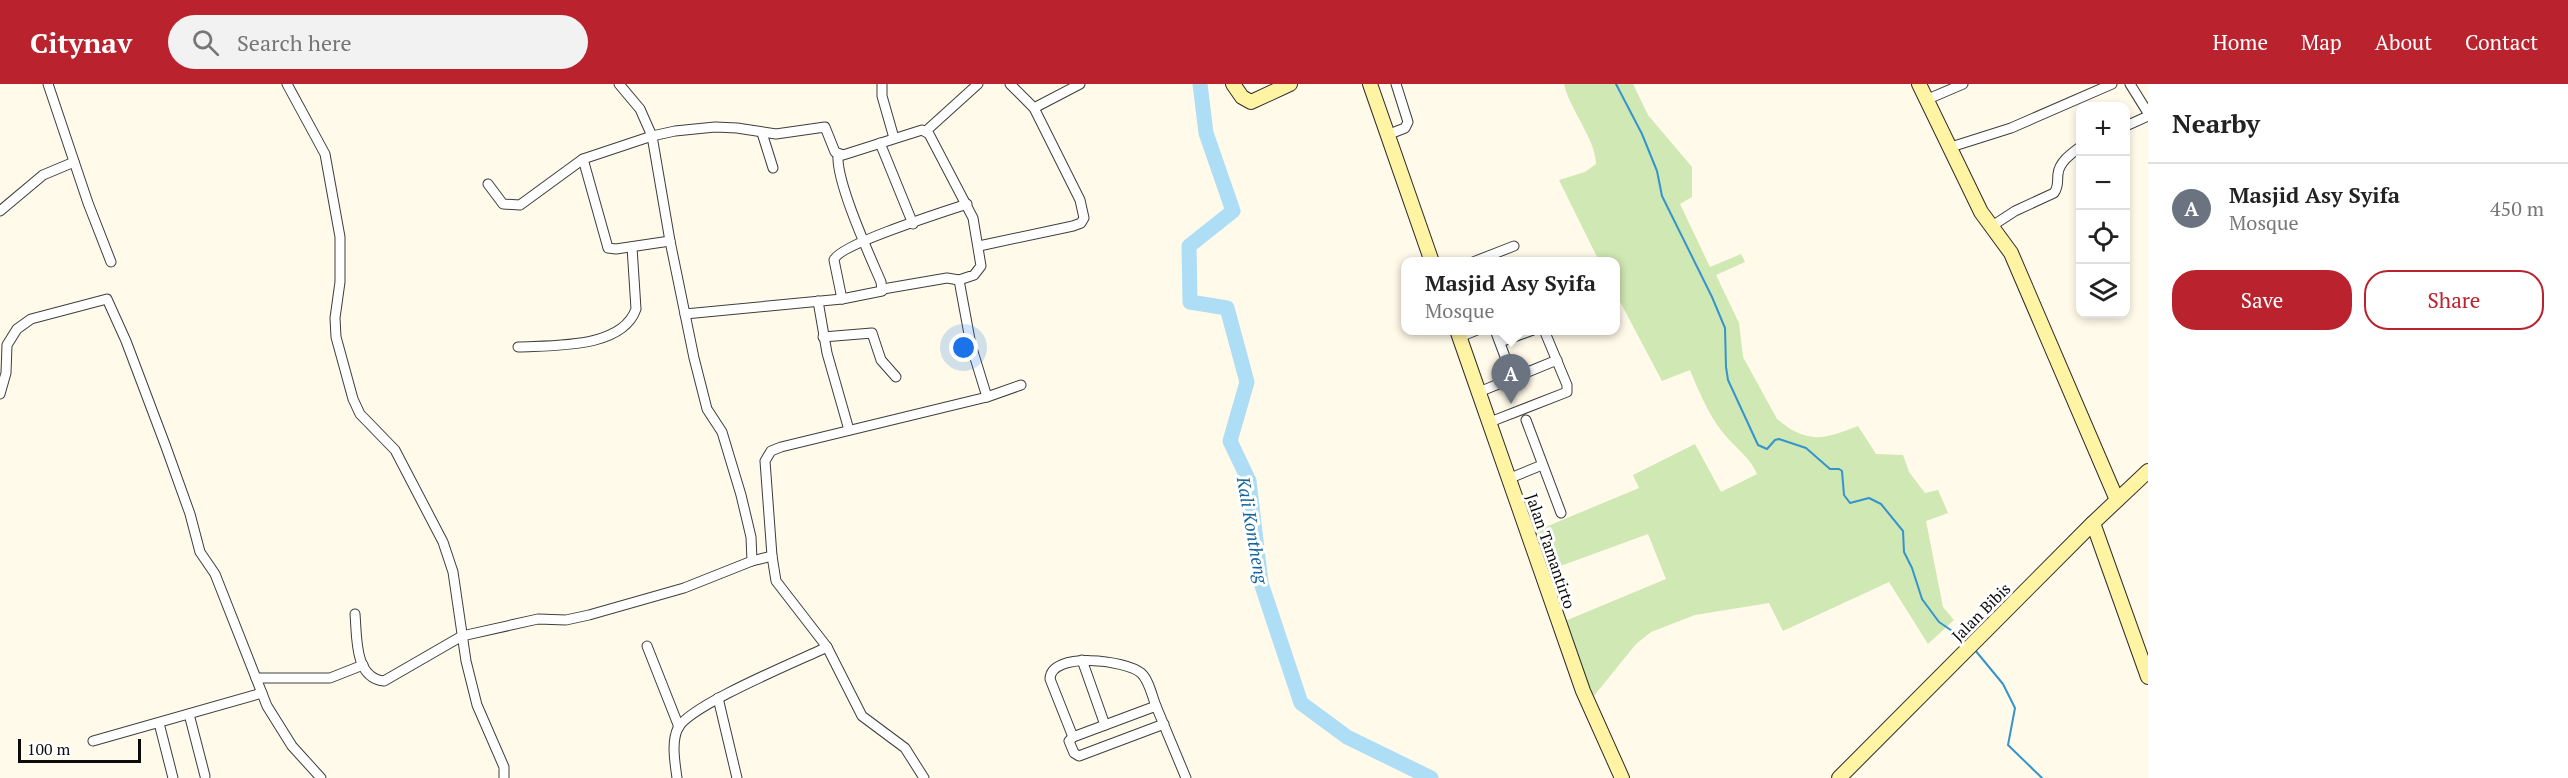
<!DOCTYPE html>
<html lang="en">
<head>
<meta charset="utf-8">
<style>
	:root { --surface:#fff; --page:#f2f2f2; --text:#222; --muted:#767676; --line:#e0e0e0; --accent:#ba232e }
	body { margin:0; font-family:"PT Serif",serif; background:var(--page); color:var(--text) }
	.controls { position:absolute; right:18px; top:18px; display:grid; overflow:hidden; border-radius:12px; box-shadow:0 3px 9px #0003 }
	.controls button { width:54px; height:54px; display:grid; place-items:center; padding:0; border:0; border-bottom:2px solid var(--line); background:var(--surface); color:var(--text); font:30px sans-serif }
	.scale { position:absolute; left:18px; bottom:15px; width:123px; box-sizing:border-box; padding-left:6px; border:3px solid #0b0b0b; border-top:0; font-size:16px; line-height:21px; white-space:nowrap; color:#0b0b0b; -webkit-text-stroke:4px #fff; paint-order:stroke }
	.you { position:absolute; left:964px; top:264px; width:21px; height:21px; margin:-15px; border:4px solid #fff; border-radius:50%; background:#1a73e8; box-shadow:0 0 0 9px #1a73e833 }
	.badge { display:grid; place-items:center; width:39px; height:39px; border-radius:50%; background:var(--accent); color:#fff; font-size:20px; font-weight:700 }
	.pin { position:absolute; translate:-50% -50px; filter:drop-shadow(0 2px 3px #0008) }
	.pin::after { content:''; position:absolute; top:32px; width:21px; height:18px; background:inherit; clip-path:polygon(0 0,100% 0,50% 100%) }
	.popup { position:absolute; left:1401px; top:173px; width:219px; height:78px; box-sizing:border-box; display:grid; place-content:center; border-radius:12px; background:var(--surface); filter:drop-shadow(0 2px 4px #0005); font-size:20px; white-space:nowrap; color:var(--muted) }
	.popup b { font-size:22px; color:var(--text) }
	.popup::after { content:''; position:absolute; left:50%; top:100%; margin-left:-12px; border:12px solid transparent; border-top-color:var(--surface) }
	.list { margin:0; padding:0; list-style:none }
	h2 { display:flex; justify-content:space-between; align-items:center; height:78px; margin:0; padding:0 24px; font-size:26px }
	h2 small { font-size:20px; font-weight:400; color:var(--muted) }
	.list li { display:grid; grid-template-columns:39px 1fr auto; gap:18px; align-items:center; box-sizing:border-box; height:90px; padding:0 24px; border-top:2px solid var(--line) }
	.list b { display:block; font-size:22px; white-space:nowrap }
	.list p { margin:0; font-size:20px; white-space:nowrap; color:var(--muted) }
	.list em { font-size:20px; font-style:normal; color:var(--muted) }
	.actions { display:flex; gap:12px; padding:18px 24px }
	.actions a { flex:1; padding:14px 0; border:2px solid var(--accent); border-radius:24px; text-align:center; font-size:21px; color:var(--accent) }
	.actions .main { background:var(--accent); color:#fff }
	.icon { flex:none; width:33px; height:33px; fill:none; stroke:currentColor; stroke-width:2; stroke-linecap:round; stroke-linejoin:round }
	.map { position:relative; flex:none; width:2148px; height:694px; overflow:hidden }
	header { display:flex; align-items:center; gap:36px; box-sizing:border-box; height:84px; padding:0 30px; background:var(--accent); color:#fff }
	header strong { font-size:28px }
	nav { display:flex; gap:33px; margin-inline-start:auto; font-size:21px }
	.search { width:420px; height:54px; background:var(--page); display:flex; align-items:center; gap:15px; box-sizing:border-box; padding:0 21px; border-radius:33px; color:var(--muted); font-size:22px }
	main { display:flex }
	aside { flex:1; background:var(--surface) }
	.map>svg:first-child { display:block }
</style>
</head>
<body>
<header>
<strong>Citynav</strong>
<div class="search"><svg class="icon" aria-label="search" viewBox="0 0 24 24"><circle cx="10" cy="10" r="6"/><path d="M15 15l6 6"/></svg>Search here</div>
<nav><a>Home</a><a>Map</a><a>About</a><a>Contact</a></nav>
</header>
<main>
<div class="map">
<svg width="2148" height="694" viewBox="0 0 2148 694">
	<rect width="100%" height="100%" fill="#fffae9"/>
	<path fill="#d0e8b3" d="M 1564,0 L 1633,0 L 1648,31 L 1692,83 L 1692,113 L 1680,120 L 1710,183 L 1741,170 L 1745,178 L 1716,191 L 1739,239 L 1743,273 L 1777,335 C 1807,361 1825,355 1858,342 L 1876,370 L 1903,371 L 1909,388 L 1925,409 L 1938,406 L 1948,429 L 1926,437 L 1943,523 L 1954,536 L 1928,560 L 1889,498 L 1783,547 L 1769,519 L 1695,531 L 1651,548 L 1636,560 L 1593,613 L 1565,537 L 1666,495 L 1648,450 L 1544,488 L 1531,449 L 1639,404 L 1633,391 L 1695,360 L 1721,408 L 1757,390 C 1750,372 1729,359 1718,342 C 1706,325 1698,305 1690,286 L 1662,297 L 1616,210 L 1616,178 L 1599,177 L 1559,96 L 1585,88 L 1596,80 C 1596,56 1570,26 1564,0 Z"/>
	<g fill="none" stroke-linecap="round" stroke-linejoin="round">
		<g stroke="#3494cd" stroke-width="2">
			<polyline points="1616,0 1642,50 1657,87 1662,112 1712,213 1725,244 1726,283 1728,296 1758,361 1767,365 1775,356 1779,355 1806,364 1830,385 1839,385 1842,387 1844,411 1850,419 1869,414 1881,420 1903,447 1904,468 1912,484 1922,515 1939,538 1967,557"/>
			<polyline points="1975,566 2003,600 2015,624 2008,661 2042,694"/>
		</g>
		<polyline stroke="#aeddf6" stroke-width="15" points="1200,0 1206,49 1233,127 1189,162 1190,218 1227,224 1247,298 1230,357 1249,397 1261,499 1301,619 1347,653 1431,694"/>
		<defs>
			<g id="street">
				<polyline points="48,0 88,119 111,178"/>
				<polyline points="287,0 325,70 340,153 340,198 335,234 336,253 353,315 360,330 395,366 443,458 453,488 466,577 477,621 504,683 504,694"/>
				<polyline points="619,0 640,25 652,52 670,157 694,274 707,325 722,348 741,411 751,453 752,477"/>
				<polyline points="882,0 882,12 894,54"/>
				<polyline points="2130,0 2148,29"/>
				<polyline points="1928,15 1963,0"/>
				<polyline points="1034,24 1080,0"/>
				<polyline points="2126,42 2148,32"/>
				<polyline points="926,47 978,0"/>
				<polyline points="762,49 773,84"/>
				<polyline points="1387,51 1405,44 1408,38 1396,0"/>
				<polyline points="880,59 913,140"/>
				<polyline points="1951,63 2011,44 2112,0"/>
				<polyline points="583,75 608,164 616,165 670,157"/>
				<polyline points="488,100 503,120 520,121 583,75 652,52 675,47 715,43 737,44 776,50 825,43 835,68 843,71 922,46 929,50 973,134 981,182 974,191 959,196"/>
				<polyline points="0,127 43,91 74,78"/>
				<path d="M 1992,142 L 2015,127 L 2054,109 C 2059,102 2057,98 2058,90 C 2059,78 2072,69 2080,63"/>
				<polyline points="979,162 1073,142 1081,139 1084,134 1080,116 1034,24 1010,0"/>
				<polyline points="1473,178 1514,162"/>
				<polyline points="883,205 947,194 959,196 971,261 987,313"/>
				<path d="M 842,215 L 834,176 C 838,161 946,127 967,120"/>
				<polyline points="818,217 827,269 849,346"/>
				<path d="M 685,230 L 842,215 L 882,207 L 881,198 C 869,170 836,98 838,71"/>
				<polyline points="1495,246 1513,294"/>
				<polyline points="823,253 872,249 881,276 896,293"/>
				<polyline points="1460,253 1477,246"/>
				<polyline points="1500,258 1533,246"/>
				<path d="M 518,263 C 553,261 622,265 636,225 L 632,163"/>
				<polyline points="1479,308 1557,276"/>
				<polyline points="0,310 6,289 7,261 17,245 31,235 107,215 126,257 166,363 190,430 200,468 215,490 267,622 292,662 321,694"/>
				<polyline points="1526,336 1561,429"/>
				<polyline points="1490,338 1567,308 1567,301 1544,246"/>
				<polyline points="1508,395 1542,381"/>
				<path d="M 355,530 C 357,552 354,594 384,597 L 462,552 L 538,535 L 566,536 L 589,531 L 684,504 L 752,477 L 772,472"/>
				<polyline points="647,562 679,643"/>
				<polyline points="1082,576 1105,641"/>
				<polyline points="256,594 330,594 363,581"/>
				<polyline points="718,614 737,694"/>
				<polyline points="189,630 205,692"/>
				<polyline points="159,639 173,694"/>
				<polyline points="1164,640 1079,672 1074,669 1069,657 1073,653 1156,622 1186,694"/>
				<path d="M 1073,653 L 1050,595 C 1051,567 1126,576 1141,589 C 1149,596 1152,612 1156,622"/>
				<polyline points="93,657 262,609"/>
				<path d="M 677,694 C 675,679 671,658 678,644 C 690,621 798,577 827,563"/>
				<polyline points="924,694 905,664 862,632 827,563 776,497 772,472 765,377 771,367 781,363 987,313 1021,301"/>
			</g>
			<g id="secondary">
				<polyline points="1233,0 1242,13 1251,18 1290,0"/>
				<polyline points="1370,0 1432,178"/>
				<polyline points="1919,0 1981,128 2011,169 2117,416"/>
				<polyline points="1457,246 1583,607 1622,694"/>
				<polyline points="2093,439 2148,593"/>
				<polyline points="1839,694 2093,439 2148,387"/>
			</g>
		</defs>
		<use href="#street" stroke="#3e3e3e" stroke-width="11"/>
		<use href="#secondary" stroke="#2d2d2d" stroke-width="16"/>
		<use href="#street" stroke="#fff" stroke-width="9"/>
		<use href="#secondary" stroke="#fff3a4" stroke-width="14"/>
	</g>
	<g text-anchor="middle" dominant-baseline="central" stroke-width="6" stroke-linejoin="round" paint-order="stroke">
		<g font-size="16" fill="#0b0b0b" stroke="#fff">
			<text transform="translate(1551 467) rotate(71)">Jalan Tamantirto</text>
			<text transform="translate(1981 528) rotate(-45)">Jalan Bibis</text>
		</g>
		<g font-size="18" font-style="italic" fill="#15649c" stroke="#fff">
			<text transform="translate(1253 446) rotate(80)">Kali Kontheng</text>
		</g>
	</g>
</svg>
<div class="controls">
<button>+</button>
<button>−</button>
<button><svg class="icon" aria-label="locate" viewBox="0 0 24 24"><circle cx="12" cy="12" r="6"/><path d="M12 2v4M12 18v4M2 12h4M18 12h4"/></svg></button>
<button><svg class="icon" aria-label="layers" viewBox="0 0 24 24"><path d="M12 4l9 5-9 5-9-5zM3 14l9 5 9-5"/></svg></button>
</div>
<div class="scale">100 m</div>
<div class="you"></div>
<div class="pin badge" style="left:1511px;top:320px;background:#6b7280">A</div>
<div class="popup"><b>Masjid Asy Syifa</b>Mosque</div>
</div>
<aside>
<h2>Nearby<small></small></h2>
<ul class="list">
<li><span class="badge" style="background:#6b7280">A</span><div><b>Masjid Asy Syifa</b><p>Mosque</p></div><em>450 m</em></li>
</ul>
<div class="actions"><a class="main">Save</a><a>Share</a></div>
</aside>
</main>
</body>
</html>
